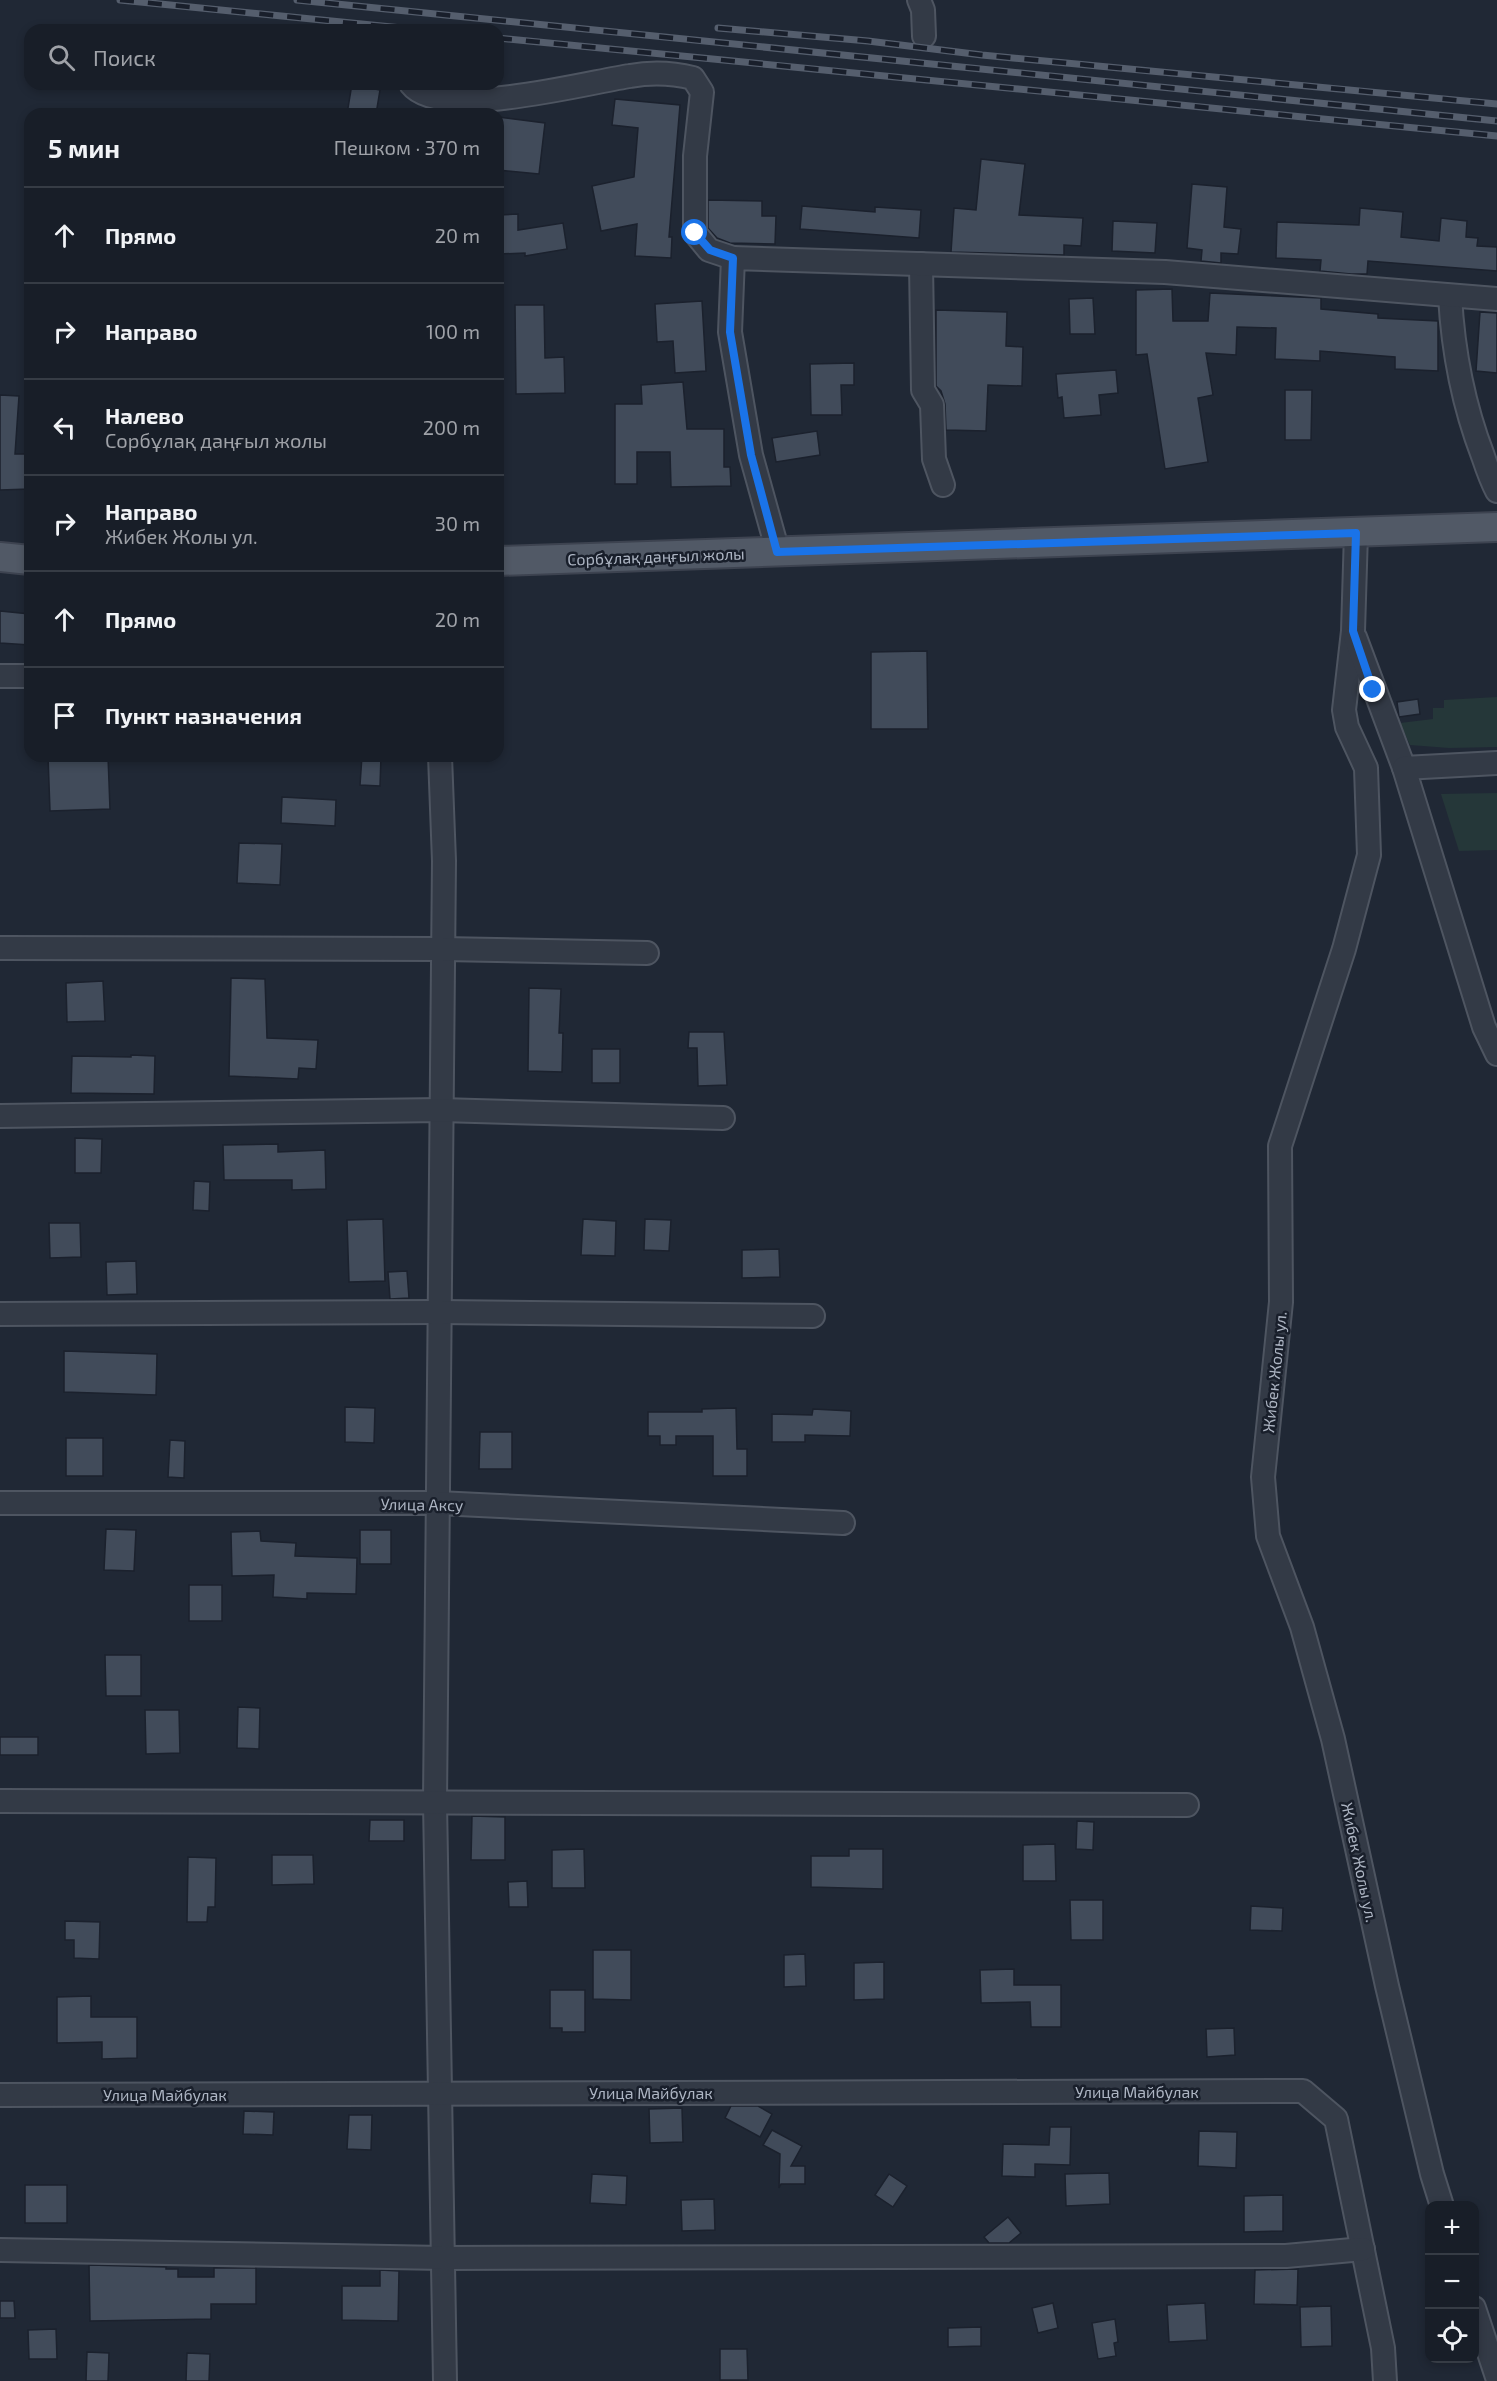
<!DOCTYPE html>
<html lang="ru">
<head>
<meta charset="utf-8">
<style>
	:root { --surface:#181e28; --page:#212730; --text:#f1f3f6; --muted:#9fa2a8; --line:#363c45 }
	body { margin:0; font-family:"Exo 2",sans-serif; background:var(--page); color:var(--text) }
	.controls { position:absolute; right:18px; bottom:18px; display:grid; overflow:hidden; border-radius:12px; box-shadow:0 3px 9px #0003 }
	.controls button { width:54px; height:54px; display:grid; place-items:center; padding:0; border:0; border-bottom:2px solid var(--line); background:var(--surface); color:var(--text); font:30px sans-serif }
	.stop { position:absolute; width:18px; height:18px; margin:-14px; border:4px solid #1a73e8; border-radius:50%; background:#fff }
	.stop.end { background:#1a73e8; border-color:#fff; box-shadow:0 2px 6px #0008 }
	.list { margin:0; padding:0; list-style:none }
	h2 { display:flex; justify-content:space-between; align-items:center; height:78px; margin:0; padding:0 24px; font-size:26px }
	h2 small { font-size:20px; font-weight:400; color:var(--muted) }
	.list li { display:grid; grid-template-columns:39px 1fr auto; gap:18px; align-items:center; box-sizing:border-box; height:96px; padding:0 24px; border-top:2px solid var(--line) }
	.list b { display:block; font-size:22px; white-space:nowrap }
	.list p { margin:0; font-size:20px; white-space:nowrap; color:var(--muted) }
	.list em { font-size:20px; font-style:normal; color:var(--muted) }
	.icon { flex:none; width:33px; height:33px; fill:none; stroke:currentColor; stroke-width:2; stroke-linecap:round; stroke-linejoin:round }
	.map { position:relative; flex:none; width:1497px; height:2381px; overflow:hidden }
	.search { position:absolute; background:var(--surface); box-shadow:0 3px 9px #0003; left:24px; top:24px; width:480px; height:66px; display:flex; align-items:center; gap:15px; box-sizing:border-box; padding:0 21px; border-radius:18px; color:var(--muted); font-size:22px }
	.panel { position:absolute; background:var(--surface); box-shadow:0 3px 9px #0003; left:24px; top:108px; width:480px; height:654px; border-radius:18px }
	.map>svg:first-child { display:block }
</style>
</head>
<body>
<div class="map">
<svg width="1497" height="2381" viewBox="0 0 1497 2381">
	<rect width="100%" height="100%" fill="#202835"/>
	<g fill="#253739">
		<polygon points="1497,697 1497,747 1449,748 1410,745 1400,723 1433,719 1433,708 1444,708 1444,700"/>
		<polygon points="1497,793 1497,850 1459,851 1441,794"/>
	</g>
	<g fill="#414b5a" stroke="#1b212d" stroke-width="1.5">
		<polygon points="352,84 370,84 369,88 380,90 376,114 347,114"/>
		<polygon points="615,99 680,105 669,237 672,237 671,258 635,256 637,224 601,231 592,186 634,177 638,128 612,125"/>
		<polygon points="498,117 545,123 539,174 498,170"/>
		<polygon points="981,159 1025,164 1019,215 1083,218 1081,246 1064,245 1064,255 951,252 954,208 976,210"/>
		<polygon points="1192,184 1227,187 1224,227 1241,229 1238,254 1221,253 1221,263 1201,261 1202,250 1187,248"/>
		<polygon points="708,200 762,201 762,216 776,216 775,244 730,243 717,238 708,228"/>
		<polygon points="802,206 875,212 875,207 921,210 919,238 800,229"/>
		<polygon points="1360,208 1403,212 1401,237 1439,241 1441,218 1467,221 1466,237 1478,238 1477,246 1497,247 1497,271 1368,261 1367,274 1351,274 1320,271 1321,260 1276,258 1277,222 1359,225"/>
		<polygon points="518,214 518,230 563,223 567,249 525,256 525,253 498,254 498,215"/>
		<polygon points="1113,221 1157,223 1155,253 1112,251"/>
		<polygon points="1172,289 1173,321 1208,321 1210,293 1321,298 1321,309 1378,314 1378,318 1438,321 1438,371 1395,369 1395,357 1320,351 1320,361 1275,359 1276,328 1237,327 1236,355 1206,353 1213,395 1198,398 1208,462 1165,469 1147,354 1136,355 1136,290"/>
		<polygon points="1093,298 1095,334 1070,334 1069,299"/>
		<polygon points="702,301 706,371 675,373 673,341 657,342 655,304"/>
		<polygon points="515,305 544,305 545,358 564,357 565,393 516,394"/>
		<polygon points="936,310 1007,312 1006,346 1023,347 1022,386 988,385 986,431 946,430 945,404 941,391 936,386"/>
		<polygon points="1480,312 1497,313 1497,373 1476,371"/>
		<polygon points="854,363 854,385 841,385 842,415 811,415 810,364"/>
		<polygon points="1116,370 1118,393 1099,395 1101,415 1064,418 1062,397 1058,398 1056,374"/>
		<polygon points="683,382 687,429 724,429 724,467 730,467 731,486 671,487 670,452 637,452 637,484 615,484 615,404 642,404 641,385"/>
		<polygon points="1285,390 1312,390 1311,440 1285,440"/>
		<polygon points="0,395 19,396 15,454 29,454 30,489 0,490"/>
		<polygon points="817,431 820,455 776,462 772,438"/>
		<polygon points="0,611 30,614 30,645 0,643"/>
		<polygon points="927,651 928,729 871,729 871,652"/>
		<polygon points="1418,699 1420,714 1399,717 1397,702"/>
		<polygon points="48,756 108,756 110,809 50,811"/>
		<polygon points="362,756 381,756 380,786 360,785"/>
		<polygon points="282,797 336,800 335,826 281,823"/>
		<polygon points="239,843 282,844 280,885 237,883"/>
		<polygon points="231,978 265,979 267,1038 318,1040 316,1069 299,1068 298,1079 229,1076"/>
		<polygon points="103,981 105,1021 67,1022 66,983"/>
		<polygon points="529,988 561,989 559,1033 563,1033 562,1072 528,1071"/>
		<polygon points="689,1032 724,1032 727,1085 698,1086 697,1048 688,1048"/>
		<rect x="592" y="1049" width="28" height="34"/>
		<polygon points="131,1055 155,1056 154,1094 71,1093 72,1056 131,1057"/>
		<polygon points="75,1138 102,1139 101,1173 75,1173"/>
		<polygon points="278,1144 278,1152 325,1150 326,1189 292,1190 292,1180 224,1180 223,1145"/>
		<polygon points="194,1181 210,1182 209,1211 193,1210"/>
		<polygon points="383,1219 385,1281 349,1282 347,1220"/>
		<polygon points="583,1219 616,1221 615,1256 581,1255"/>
		<polygon points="645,1219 671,1220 669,1251 644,1250"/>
		<polygon points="49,1223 80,1223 81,1257 50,1258"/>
		<polygon points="779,1249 780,1277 742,1278 742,1250"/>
		<polygon points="136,1261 137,1294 107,1295 106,1262"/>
		<polygon points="407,1271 409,1298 390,1299 388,1272"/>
		<polygon points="64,1351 157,1354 156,1395 64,1392"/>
		<polygon points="345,1407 375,1408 374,1443 345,1442"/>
		<polygon points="736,1408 737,1449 747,1449 747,1476 713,1476 713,1436 676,1436 676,1445 660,1445 660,1436 648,1436 648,1412 702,1412 702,1409"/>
		<polygon points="813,1409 851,1411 850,1436 805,1435 805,1442 772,1442 772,1414 812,1415"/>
		<polygon points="480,1432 512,1432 512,1469 479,1469"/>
		<rect x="66" y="1438" width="37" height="38"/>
		<polygon points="170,1440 185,1441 184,1478 168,1477"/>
		<polygon points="106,1529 136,1530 134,1571 104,1570"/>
		<rect x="360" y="1530" width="31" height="34"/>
		<polygon points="260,1531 261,1541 296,1543 295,1556 357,1558 356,1594 307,1593 307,1599 273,1597 274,1575 232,1576 231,1532"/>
		<rect x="189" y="1585" width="33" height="36"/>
		<polygon points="105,1655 141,1655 141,1696 106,1696"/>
		<polygon points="238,1707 260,1708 259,1749 237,1748"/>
		<polygon points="145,1710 179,1710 180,1753 146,1754"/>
		<rect x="0" y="1737" width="38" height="18"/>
		<polygon points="472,1816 505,1817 505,1860 471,1860"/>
		<polygon points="370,1820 404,1820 404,1841 369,1841"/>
		<polygon points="1077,1821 1094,1822 1093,1850 1076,1849"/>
		<polygon points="1055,1844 1056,1881 1023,1881 1023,1845"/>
		<polygon points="584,1849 585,1888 552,1888 552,1850"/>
		<polygon points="849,1849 883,1849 883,1889 811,1887 811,1856 849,1856"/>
		<polygon points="272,1855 313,1855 314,1884 272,1885"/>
		<polygon points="188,1857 216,1858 215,1907 208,1907 207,1922 187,1922"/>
		<polygon points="527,1881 528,1907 509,1907 508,1882"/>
		<polygon points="1070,1900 1103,1900 1103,1940 1071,1940"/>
		<polygon points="1251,1906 1283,1908 1282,1931 1250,1930"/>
		<polygon points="65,1921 100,1922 99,1959 74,1958 74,1940 65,1940"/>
		<polygon points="593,1950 631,1950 631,2000 593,1999"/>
		<polygon points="805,1954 806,1986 784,1987 784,1955"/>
		<polygon points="884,1962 884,1999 854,2000 854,1963"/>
		<polygon points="1014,1969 1014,1985 1061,1985 1061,2027 1031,2027 1030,2002 981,2003 980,1970"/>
		<polygon points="550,1990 585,1990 585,2032 562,2032 562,2028 550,2028"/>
		<polygon points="91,1996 91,2017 137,2017 137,2058 102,2059 102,2042 57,2043 57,1997"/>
		<polygon points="1234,2028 1235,2055 1207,2057 1206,2029"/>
		<polygon points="731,2106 758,2106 772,2114 760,2137 725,2118"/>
		<polygon points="682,2108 683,2142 650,2143 649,2109"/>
		<polygon points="244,2111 274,2112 273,2135 243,2134"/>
		<polygon points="349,2115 372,2115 371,2150 347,2149"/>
		<polygon points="1050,2127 1071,2127 1070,2165 1035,2164 1035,2177 1002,2176 1003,2144 1049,2145"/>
		<polygon points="772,2130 802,2146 791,2166 805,2166 805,2184 781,2184 779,2188 780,2154 763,2145"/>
		<polygon points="1199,2131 1237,2132 1236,2168 1198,2166"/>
		<polygon points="1109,2173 1110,2204 1066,2206 1065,2174"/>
		<polygon points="592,2174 627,2176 626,2205 590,2203"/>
		<polygon points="889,2174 907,2186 893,2207 875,2195"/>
		<rect x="25" y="2185" width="42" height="38"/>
		<polygon points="1283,2195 1283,2231 1244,2232 1244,2196"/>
		<polygon points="714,2199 715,2230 682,2231 681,2200"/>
		<polygon points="1008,2217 1021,2233 1009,2243 989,2243 984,2237"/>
		<polygon points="89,2265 166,2267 166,2269 178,2269 178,2277 214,2277 214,2268 256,2268 256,2304 211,2304 211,2319 90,2321"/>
		<polygon points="1298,2269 1297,2305 1254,2304 1255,2270"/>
		<polygon points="380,2270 399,2271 398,2321 342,2320 342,2286 380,2286"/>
		<polygon points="0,2301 14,2301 15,2318 0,2318"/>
		<polygon points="1053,2303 1058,2328 1038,2333 1032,2308"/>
		<polygon points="1205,2303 1207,2340 1169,2342 1167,2305"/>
		<polygon points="1331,2306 1332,2346 1301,2347 1300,2307"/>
		<polygon points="1115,2319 1118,2342 1114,2343 1116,2356 1098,2359 1092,2323"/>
		<polygon points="981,2327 981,2346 948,2347 948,2328"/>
		<polygon points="56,2329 57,2359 29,2359 28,2330"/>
		<polygon points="720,2349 747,2349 748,2380 720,2380"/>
		<polygon points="87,2352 109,2353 108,2381 86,2381"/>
		<polygon points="187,2353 210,2354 209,2381 186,2381"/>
	</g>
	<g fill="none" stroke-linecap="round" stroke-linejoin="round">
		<defs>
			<g id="minor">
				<polyline points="919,0 923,10 924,36"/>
				<path d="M 411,84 C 440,122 588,82 630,76 C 651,72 673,73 693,78 L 702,92 L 695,156 L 695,233 L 709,250 L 733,258"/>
				<polyline points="921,264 923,390 932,405 934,459 943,485"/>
				<path d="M 1450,296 C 1453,351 1463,404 1483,456 C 1487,468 1491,480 1497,491"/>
				<polyline points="1356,533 1353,631 1344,710 1347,727 1366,768 1369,855 1344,949 1280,1146 1281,1302 1263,1477 1268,1536 1302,1627 1333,1739 1387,1986 1432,2174 1442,2206"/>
				<polyline points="778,552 751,455 730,332 733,258 1165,272 1497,299"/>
				<polyline points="1355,637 1404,768"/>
				<polyline points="0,676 30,676"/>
				<polyline points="440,756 444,861 435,1802 445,2381"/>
				<polyline points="1497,763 1404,768 1484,1027 1497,1054"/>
				<polyline points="0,948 443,949 647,953"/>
				<polyline points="0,1116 441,1110 723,1118"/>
				<polyline points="0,1314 439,1312 813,1316"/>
				<polyline points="0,1503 438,1503 843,1523"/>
				<polyline points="0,1801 1187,1805"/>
				<polyline points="0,2095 1303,2091 1336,2119 1383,2348 1385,2381"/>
				<polyline points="0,2250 443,2258 1286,2256 1363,2249"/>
				<polyline points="1474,2308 1497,2377"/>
			</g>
			<g id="major">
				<polyline points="0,557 30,560"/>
				<polyline points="498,561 1497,527"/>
			</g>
		</defs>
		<use href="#minor" stroke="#4e5561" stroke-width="26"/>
		<use href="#major" stroke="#3d4350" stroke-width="32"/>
		<use href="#minor" stroke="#333a46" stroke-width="22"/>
		<use href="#major" stroke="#515966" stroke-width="28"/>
		<defs>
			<g id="rail">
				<polyline points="120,0 422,30"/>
				<polyline points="297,0 1497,121"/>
				<polyline points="718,28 868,41 982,55 1497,104"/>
				<polyline points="498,38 1497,136"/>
			</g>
		</defs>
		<use href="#rail" stroke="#555e6d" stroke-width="7"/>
		<use href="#rail" stroke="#191f2b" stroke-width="4.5" stroke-dasharray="14" stroke-linecap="butt"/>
	</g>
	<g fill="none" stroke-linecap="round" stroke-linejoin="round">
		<polyline stroke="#1a73e8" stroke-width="8" points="695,233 710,250 733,258 730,332 751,455 777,552 1356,533 1353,631 1373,690"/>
	</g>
	<g text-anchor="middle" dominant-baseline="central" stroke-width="5" stroke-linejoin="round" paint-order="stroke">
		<g font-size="16" fill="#adb5c3" stroke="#191f2b">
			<text transform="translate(656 556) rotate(-2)">Сорбұлақ даңғыл жолы</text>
			<text transform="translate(1274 1372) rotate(-84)">Жибек Жолы ул.</text>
			<text transform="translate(422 1504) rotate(1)">Улица Аксу</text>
			<text transform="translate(1360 1862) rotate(78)">Жибек Жолы ул.</text>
			<text x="1137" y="2091">Улица Майбулак</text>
			<text x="651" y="2092">Улица Майбулак</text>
			<text x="165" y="2094">Улица Майбулак</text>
		</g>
	</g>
</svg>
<div class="controls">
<button>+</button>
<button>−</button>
<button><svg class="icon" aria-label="locate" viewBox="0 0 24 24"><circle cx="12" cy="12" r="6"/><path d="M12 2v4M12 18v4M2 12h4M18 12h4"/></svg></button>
</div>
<div class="stop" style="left:695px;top:233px"></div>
<div class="stop end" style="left:1373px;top:690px"></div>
<div class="search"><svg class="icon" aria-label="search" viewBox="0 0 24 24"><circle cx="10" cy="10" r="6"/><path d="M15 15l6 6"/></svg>Поиск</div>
<section class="panel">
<h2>5 мин<small>Пешком · 370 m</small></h2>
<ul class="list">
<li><svg class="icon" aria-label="ahead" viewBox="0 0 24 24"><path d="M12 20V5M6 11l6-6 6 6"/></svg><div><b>Прямо</b></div><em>20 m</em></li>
<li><svg class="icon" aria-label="right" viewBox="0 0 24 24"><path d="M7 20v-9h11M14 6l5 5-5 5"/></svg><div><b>Направо</b></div><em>100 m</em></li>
<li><svg class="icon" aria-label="left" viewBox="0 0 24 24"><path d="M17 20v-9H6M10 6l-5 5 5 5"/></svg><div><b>Налево</b><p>Сорбұлақ даңғыл жолы</p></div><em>200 m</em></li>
<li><svg class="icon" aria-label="right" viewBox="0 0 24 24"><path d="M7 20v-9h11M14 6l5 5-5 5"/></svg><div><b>Направо</b><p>Жибек Жолы ул.</p></div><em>30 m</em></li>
<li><svg class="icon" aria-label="ahead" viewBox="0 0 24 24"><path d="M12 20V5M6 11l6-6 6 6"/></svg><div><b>Прямо</b></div><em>20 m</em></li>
<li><svg class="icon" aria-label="arrive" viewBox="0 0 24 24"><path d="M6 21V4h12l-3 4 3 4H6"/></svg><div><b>Пункт назначения</b></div></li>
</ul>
</section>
</div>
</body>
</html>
